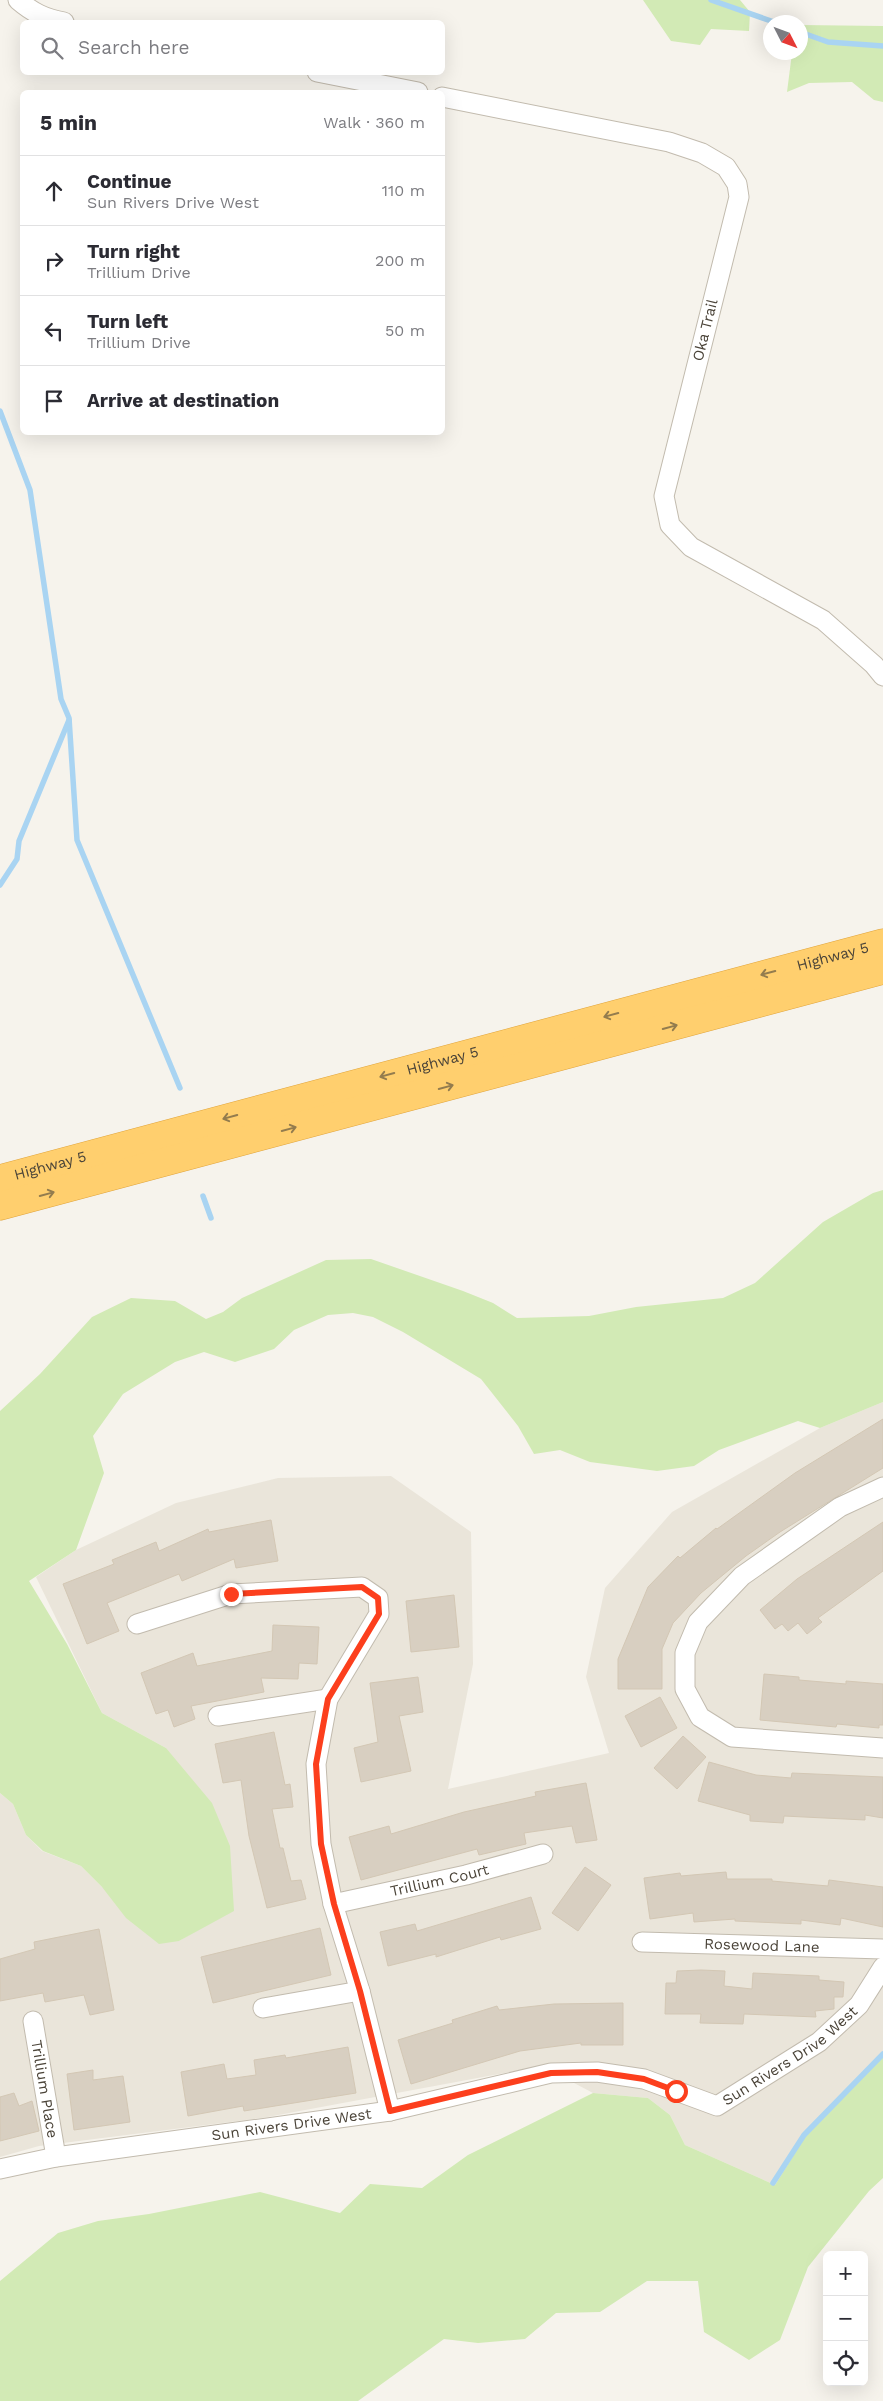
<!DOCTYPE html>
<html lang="en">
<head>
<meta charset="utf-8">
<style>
	:root { --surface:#fff; --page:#f7f7f7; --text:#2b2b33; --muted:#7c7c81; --line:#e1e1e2 }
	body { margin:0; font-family:"Work Sans",sans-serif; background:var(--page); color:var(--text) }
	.controls { position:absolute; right:15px; bottom:15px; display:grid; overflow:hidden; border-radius:8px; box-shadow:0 5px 20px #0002 }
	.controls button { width:45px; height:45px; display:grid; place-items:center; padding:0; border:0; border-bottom:1px solid var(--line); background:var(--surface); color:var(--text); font:25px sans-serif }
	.compass { position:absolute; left:763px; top:15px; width:45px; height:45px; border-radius:50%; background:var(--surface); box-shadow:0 5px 20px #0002; rotate:132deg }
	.stop { position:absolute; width:15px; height:15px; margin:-11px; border:4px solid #fc3f1d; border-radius:50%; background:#fff }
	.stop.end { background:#fc3f1d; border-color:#fff; box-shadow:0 1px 5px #0008 }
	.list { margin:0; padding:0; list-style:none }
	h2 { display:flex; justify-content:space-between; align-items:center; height:65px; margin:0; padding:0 20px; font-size:21px }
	h2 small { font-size:16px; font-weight:400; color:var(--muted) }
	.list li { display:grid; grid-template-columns:32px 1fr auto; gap:15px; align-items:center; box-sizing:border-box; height:70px; padding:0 20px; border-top:1px solid var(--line) }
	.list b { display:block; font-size:19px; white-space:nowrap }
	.list p { margin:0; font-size:16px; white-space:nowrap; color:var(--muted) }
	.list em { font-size:16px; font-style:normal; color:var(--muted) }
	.icon { flex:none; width:28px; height:28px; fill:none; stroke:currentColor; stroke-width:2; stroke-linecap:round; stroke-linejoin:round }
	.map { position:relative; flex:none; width:883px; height:2401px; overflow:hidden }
	.search { position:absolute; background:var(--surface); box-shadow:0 5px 20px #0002; left:20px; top:20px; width:425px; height:55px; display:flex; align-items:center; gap:12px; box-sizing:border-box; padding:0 18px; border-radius:8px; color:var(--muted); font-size:19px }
	.panel { position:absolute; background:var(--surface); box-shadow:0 5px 20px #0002; left:20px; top:90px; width:425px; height:345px; border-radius:8px }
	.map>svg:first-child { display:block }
</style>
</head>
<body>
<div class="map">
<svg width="883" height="2401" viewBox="0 0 883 2401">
	<rect width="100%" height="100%" fill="#f6f3ec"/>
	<polygon fill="#eae5da" points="883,1402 883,2057 805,2137 775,2185 685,2145 670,2115 648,2098 593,2093 542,2066 262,2118 39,2146 0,2157 0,1793 13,1804 26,1835 42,1851 81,1866 102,1887 179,1941 204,1926 166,1748 102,1713 36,1577 76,1550 176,1503 278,1478 391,1476 471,1532 473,1664 448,1789 609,1753 586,1677 605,1588 672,1512 820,1428"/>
	<g fill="#d2eab5">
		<polygon points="643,0 740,0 750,12 749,31 711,29 700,45 671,41"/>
		<polygon points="801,25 883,26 883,102 874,100 852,82 809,83 787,92 792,53 800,52"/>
		<polygon points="883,1190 883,1402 820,1428 798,1421 719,1450 694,1466 657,1471 590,1462 560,1450 534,1454 518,1426 481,1379 403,1332 373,1317 353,1313 328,1315 294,1330 274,1349 235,1362 204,1352 175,1362 123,1394 93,1436 104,1473 76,1550 29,1581 67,1644 102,1713 166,1748 212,1803 230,1846 234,1911 179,1941 159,1944 126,1918 102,1887 81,1866 43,1851 26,1835 13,1804 0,1793 0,1411 40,1374 92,1317 131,1298 175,1301 206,1319 223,1312 242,1298 326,1260 371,1259 463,1291 493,1303 517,1318 589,1316 636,1307 723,1298 755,1283 823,1222 873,1193"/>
		<polygon points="883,2057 883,2178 869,2191 808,2267 780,2340 749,2360 704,2332 698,2281 647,2281 600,2312 556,2313 525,2339 478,2343 444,2339 358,2401 0,2401 0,2281 58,2233 98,2221 149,2214 260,2192 340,2213 370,2184 422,2188 468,2155 593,2093 648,2098 670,2115 685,2145 775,2185 805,2137"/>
	</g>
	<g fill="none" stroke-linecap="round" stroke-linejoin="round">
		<g stroke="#a9d4f2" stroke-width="5.5">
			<polyline points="711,0 774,22"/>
			<polyline points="800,32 828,42 883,46"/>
			<polyline points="0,411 30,490 61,699 69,718 77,840 180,1088"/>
			<polyline points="0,885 17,859 19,841 69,720"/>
			<polyline points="203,1196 211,1218"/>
			<polyline points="773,2183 804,2135 883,2054"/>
		</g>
	</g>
	<g fill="#d8cfc1" stroke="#d3c7b4">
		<polygon points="883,1419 883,1468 780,1532 746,1556 701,1593 673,1623 662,1649 662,1689 618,1689 618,1659 648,1587 678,1556 680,1558 716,1528 717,1529 795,1473"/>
		<polygon points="271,1520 278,1561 236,1568 234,1559 182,1581 179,1574 107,1603 119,1631 87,1644 63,1584 114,1564 112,1560 156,1542 159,1551 208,1529 209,1532"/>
		<polygon points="883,1522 883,1571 818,1618 822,1622 807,1634 798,1623 788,1631 782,1624 775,1629 760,1610 797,1579"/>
		<polygon points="454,1595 459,1647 411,1652 406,1601"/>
		<polygon points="273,1625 319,1627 317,1664 299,1663 298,1679 261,1678 264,1692 191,1706 195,1719 174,1727 168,1710 156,1714 141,1673 193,1653 197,1666 272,1651"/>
		<polygon points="764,1674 799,1677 799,1680 846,1684 846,1681 883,1684 883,1725 879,1725 879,1728 837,1724 836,1727 760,1720"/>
		<polygon points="418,1677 423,1712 399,1716 411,1771 361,1782 354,1748 378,1742 370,1683"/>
		<polygon points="660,1697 677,1728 641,1747 625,1716"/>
		<polygon points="274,1732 285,1785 290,1784 293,1807 272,1809 280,1848 283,1848 291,1881 301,1880 306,1899 267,1908 249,1836 241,1780 223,1783 215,1744"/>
		<polygon points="683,1736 706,1757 677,1789 654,1768"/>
		<polygon points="709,1762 756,1775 791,1778 792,1773 883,1777 883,1818 865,1815 865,1820 784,1816 783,1823 750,1821 750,1815 698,1801"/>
		<polygon points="586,1783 597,1840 576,1843 572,1826 524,1833 526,1844 479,1855 477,1849 361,1880 349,1837 389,1826 391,1834 464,1812 536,1796 535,1792"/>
		<polygon points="585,1867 611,1885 578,1931 552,1913"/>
		<polygon points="726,1872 727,1879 772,1879 772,1881 828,1886 829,1880 883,1887 883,1927 841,1918 840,1925 801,1920 801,1924 735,1921 735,1919 694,1922 693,1913 650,1919 644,1878 680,1873 681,1876"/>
		<polygon points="531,1897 541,1929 501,1940 500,1937 436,1957 436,1954 388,1966 380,1932 415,1924 417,1931"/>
		<polygon points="320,1928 331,1975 213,2003 201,1957"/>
		<polygon points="99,1929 114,2010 90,2015 84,1995 45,2002 43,1993 0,2001 0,1959 35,1949 34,1942"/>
		<polygon points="701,1970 725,1971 724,1986 752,1989 753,1973 819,1976 819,1980 844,1982 843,1997 834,1997 834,2009 815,2011 816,2017 744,2014 743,2024 700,2023 701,2014 665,2014 666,1983 676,1983 677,1971"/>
		<polygon points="623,2003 623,2045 581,2045 581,2043 520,2051 411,2084 398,2040 453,2023 452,2020 497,2006 499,2010 554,2004"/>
		<polygon points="348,2047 356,2093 244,2111 243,2106 188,2116 181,2072 224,2064 227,2079 256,2075 254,2060 285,2055 286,2058"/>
		<polygon points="93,2070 93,2080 123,2076 130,2122 74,2130 67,2074"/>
		<polygon points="14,2093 19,2106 32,2101 39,2131 0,2141 0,2097"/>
	</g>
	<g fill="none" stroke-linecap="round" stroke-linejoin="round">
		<defs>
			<g id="street">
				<path d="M 18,0 C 32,12 45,19 64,22"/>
				<polyline points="317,72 418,92"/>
				<polyline points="442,97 669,142 702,153 726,167 737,184 739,197 664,496 670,525 691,547 823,620 874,665 883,676"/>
				<polyline points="883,1487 840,1507 742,1576 698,1622 685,1653 685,1689 700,1717 732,1737 883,1748"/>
				<polyline points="137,1624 231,1594 362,1587 378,1598 379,1614 328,1699 316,1764 321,1844 333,1904 360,1991 390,2111"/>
				<polyline points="218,1716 328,1699"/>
				<path id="s1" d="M 333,1904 L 466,1875 L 543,1854"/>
				<path id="s2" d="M 642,1942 L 883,1949"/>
				<polyline points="263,2008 360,1991"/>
				<path id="s3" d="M 33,2021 L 56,2157"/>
				<path id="s4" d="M 0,2169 L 56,2157 L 390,2111 L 551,2073 L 597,2072 L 644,2079 L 717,2106 L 819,2042 L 859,2005 L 883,1967"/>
			</g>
			<g id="highway">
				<path id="s5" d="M 0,1179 L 883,943"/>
				<polyline points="0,1206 883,970"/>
			</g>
		</defs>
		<use href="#street" stroke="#c2bbae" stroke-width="21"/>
		<use href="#highway" stroke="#e0a43c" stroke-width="29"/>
		<use href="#street" stroke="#fff" stroke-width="19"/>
		<use href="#highway" stroke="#ffcf6e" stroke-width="28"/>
	</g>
	<defs><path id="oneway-shaft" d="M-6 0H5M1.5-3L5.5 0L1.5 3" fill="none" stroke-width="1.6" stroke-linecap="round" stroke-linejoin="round" transform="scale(1.25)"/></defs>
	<g stroke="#937c4e">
		<use href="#oneway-shaft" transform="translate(768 973) rotate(165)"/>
		<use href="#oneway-shaft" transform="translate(611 1015) rotate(165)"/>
		<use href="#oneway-shaft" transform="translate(670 1027) rotate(-15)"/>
		<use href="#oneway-shaft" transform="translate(387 1075) rotate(165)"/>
		<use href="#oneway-shaft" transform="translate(446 1087) rotate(-15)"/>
		<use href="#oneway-shaft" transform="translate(230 1117) rotate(165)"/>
		<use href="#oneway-shaft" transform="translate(289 1129) rotate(-15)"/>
		<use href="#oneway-shaft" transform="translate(47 1194) rotate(-15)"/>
	</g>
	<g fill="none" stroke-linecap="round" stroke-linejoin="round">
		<polyline stroke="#fc3f1d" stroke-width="6" points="231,1594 362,1587 378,1598 379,1614 328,1699 316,1764 321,1844 334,1904 360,1991 390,2111 551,2073 597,2072 644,2079 676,2091"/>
	</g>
	<g text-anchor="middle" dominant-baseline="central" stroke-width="5" stroke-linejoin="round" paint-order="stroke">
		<g font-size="15" fill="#4b4439" stroke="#fff">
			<text transform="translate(705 330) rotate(-76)">Oka Trail</text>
			<text stroke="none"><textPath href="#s5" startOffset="862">Highway 5</textPath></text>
			<text stroke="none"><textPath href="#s5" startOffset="458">Highway 5</textPath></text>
			<text stroke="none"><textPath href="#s5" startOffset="52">Highway 5</textPath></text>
			<text stroke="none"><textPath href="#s1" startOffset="109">Trillium Court</textPath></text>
			<text stroke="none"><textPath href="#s2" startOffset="120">Rosewood Lane</textPath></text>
			<text stroke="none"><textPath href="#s4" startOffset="820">Sun Rivers Drive West</textPath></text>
			<text stroke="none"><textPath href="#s3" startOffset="69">Trillium Place</textPath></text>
			<text stroke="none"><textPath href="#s4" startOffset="295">Sun Rivers Drive West</textPath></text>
		</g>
	</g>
</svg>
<div class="controls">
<button>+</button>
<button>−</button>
<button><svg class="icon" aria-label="locate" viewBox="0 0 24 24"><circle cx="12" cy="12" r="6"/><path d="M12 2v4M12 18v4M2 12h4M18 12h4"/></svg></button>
</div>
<svg class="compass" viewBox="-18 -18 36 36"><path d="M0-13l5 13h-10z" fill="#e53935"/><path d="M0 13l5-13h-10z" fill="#7c7c81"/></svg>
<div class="stop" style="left:676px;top:2091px"></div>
<div class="stop end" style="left:231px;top:1594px"></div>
<div class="search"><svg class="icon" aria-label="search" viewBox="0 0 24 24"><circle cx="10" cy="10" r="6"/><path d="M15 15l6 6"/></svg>Search here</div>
<section class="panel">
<h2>5 min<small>Walk · 360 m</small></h2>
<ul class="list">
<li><svg class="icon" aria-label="ahead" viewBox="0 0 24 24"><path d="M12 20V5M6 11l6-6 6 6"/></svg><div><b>Continue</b><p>Sun Rivers Drive West</p></div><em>110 m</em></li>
<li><svg class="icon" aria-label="right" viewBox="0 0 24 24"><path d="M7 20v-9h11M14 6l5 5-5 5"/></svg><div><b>Turn right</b><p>Trillium Drive</p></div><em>200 m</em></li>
<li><svg class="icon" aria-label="left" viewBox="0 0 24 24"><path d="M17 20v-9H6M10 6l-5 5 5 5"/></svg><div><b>Turn left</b><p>Trillium Drive</p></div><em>50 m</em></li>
<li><svg class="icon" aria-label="arrive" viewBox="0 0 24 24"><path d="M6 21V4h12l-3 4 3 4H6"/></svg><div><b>Arrive at destination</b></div></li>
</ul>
</section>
</div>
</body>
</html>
